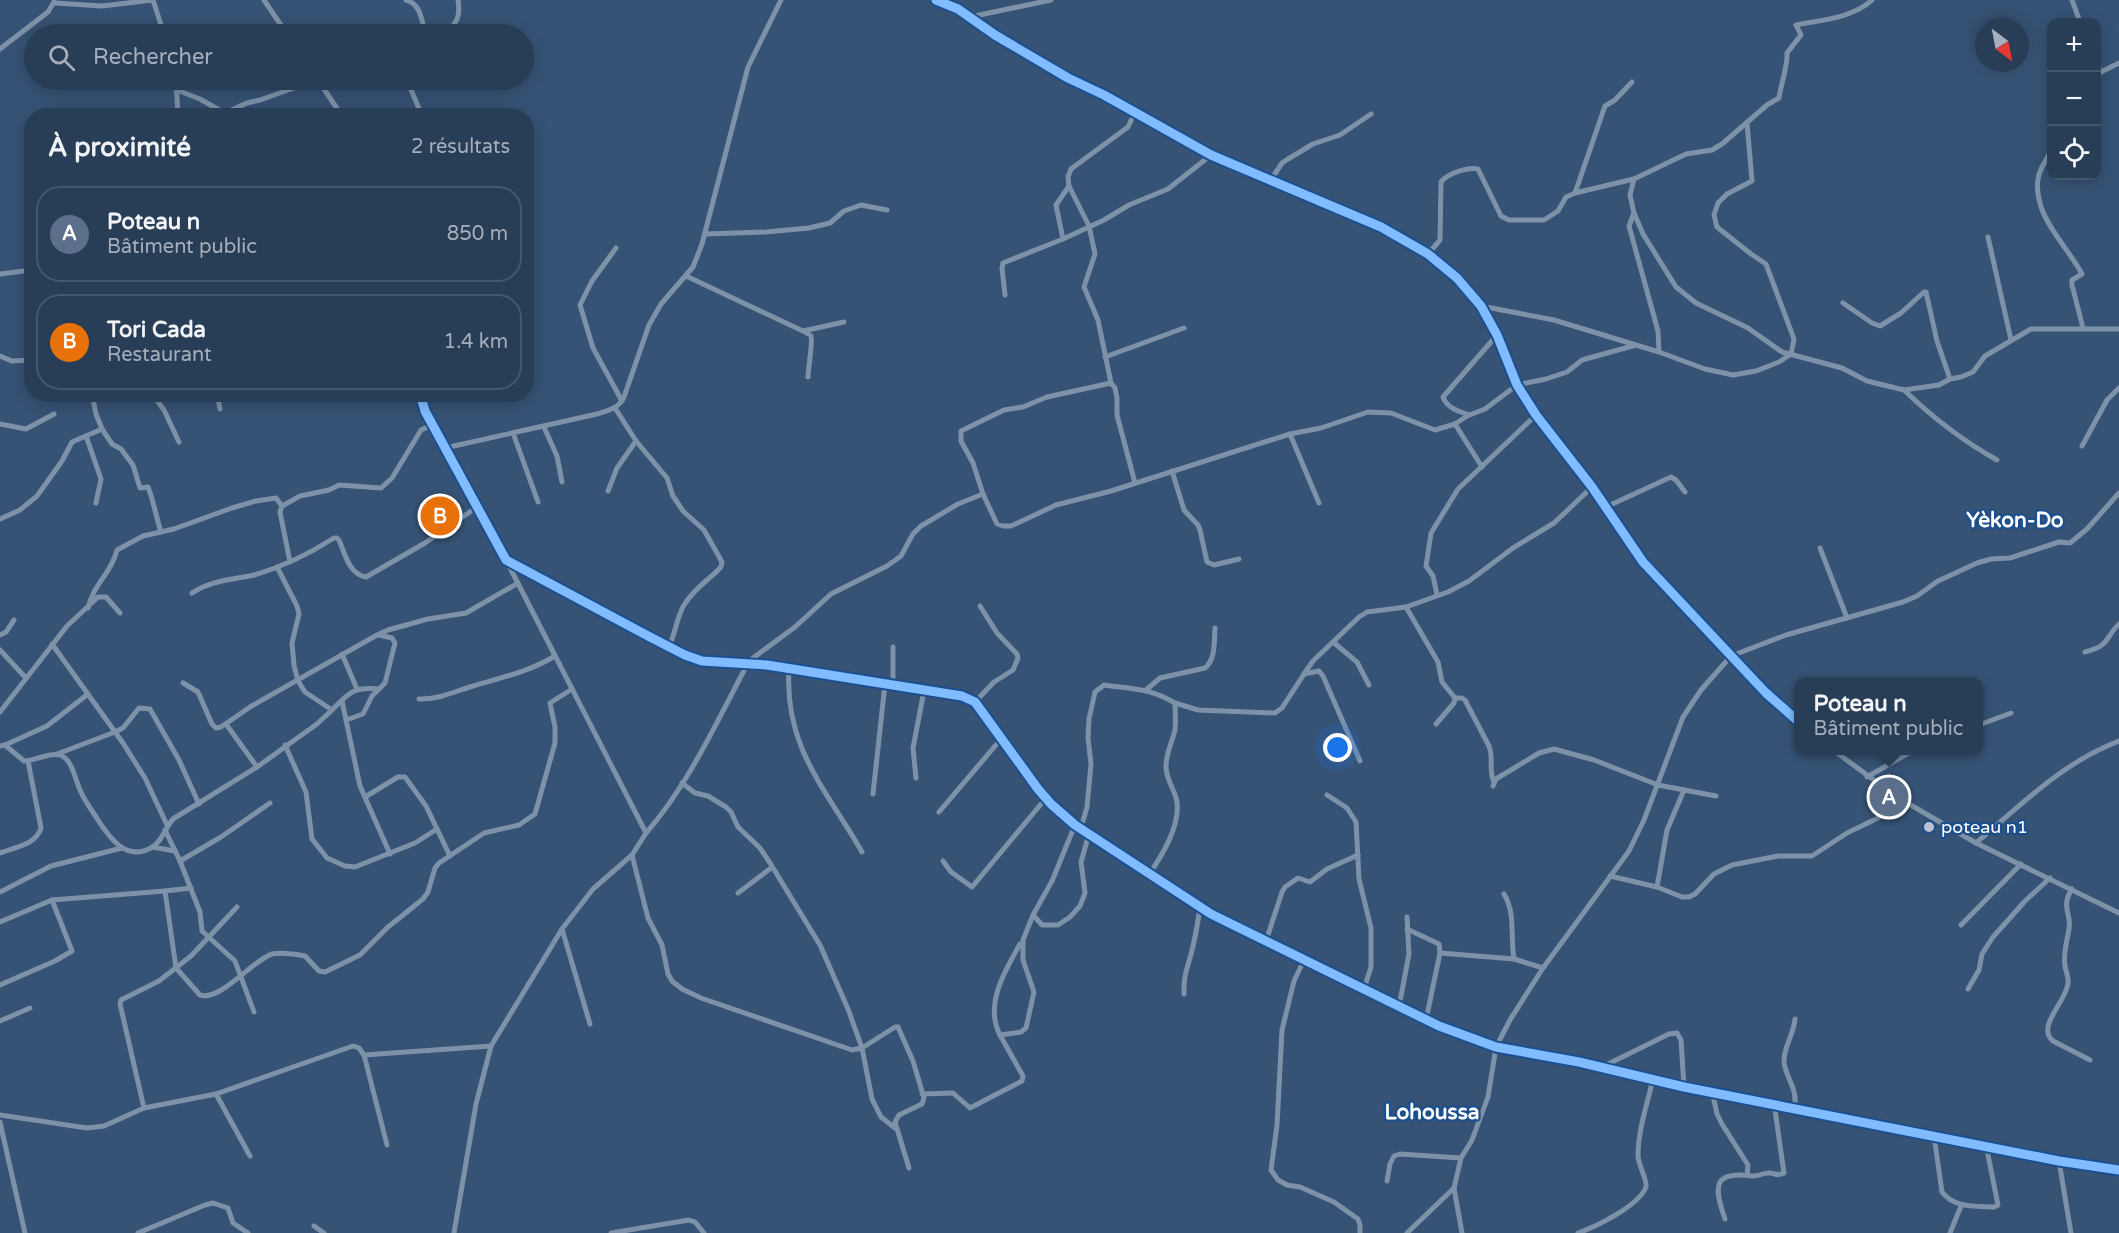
<!DOCTYPE html>
<html lang="fr">
<head>
<meta charset="utf-8">
<style>
	:root { --surface:#283e57; --page:#30455d; --text:#f1f3f6; --muted:#a5aeba; --line:#44576d; --accent:#b9c2ce }
	body { margin:0; font-family:"Varela Round",sans-serif; background:var(--page); color:var(--text) }
	.controls { position:absolute; right:18px; top:18px; display:grid; overflow:hidden; border-radius:12px; box-shadow:0 3px 15px #0003 }
	.controls button { width:54px; height:54px; display:grid; place-items:center; padding:0; border:0; border-bottom:2px solid var(--line); background:var(--surface); color:var(--text); font:30px sans-serif }
	.compass { position:absolute; left:1975px; top:18px; width:54px; height:54px; border-radius:50%; background:var(--surface); box-shadow:0 3px 15px #0003; rotate:148deg }
	.you { position:absolute; left:1338px; top:748px; width:21px; height:21px; margin:-15px; border:4px solid #fff; border-radius:50%; background:#1a73e8; box-shadow:0 0 0 9px #1a73e833 }
	.badge { display:grid; place-items:center; width:39px; height:39px; border-radius:50%; background:var(--accent); color:#fff; font-size:20px; font-weight:700 }
	.pin { position:absolute; translate:-50% -50%; border:3px solid #fff; box-shadow:0 2px 6px #0006 }
	.popup { position:absolute; left:1794px; top:677px; width:189px; height:78px; box-sizing:border-box; display:grid; place-content:center; border-radius:12px; background:var(--surface); filter:drop-shadow(0 2px 4px #0005); font-size:20px; white-space:nowrap; color:var(--muted) }
	.popup b { font-size:22px; color:var(--text) }
	.popup::after { content:''; position:absolute; left:50%; top:100%; margin-left:-12px; border:12px solid transparent; border-top-color:var(--surface) }
	.list { margin:0; padding:0; list-style:none }
	h2 { display:flex; justify-content:space-between; align-items:center; height:78px; margin:0; padding:0 24px; font-size:26px }
	h2 small { font-size:20px; font-weight:400; color:var(--muted) }
	.list li { display:grid; grid-template-columns:39px 1fr auto; gap:18px; align-items:center; box-sizing:border-box; height:96px; margin:0 12px 12px; padding:0 12px; border:2px solid var(--line); border-radius:24px }
	.list b { display:block; font-size:22px; white-space:nowrap }
	.list p { margin:0; font-size:20px; white-space:nowrap; color:var(--muted) }
	.list em { font-size:20px; font-style:normal; color:var(--muted) }
	.icon { flex:none; width:33px; height:33px; fill:none; stroke:currentColor; stroke-width:2; stroke-linecap:round; stroke-linejoin:round }
	.map { position:relative; flex:none; width:2119px; height:1233px; overflow:hidden }
	.search { position:absolute; background:var(--surface); box-shadow:0 3px 15px #0003; left:24px; top:24px; width:510px; height:66px; display:flex; align-items:center; gap:15px; box-sizing:border-box; padding:0 21px; border-radius:33px; color:var(--muted); font-size:22px }
	.panel { position:absolute; background:var(--surface); box-shadow:0 3px 15px #0003; left:24px; top:108px; width:510px; height:294px; border-radius:24px }
	.map>svg:first-child { display:block }
</style>
</head>
<body>
<div class="map">
<svg width="2119" height="1233" viewBox="0 0 2119 1233">
	<rect width="100%" height="100%" fill="#365274"/>
	<g fill="none" stroke-linecap="round" stroke-linejoin="round">
		<g stroke="#7d92a8" stroke-width="5">
			<polyline points="153,0 164,34"/>
			<polyline points="264,0 287,34"/>
			<path d="M 406,0 C 421,4 422,21 425,34"/>
			<polyline points="936,0 958,9 995,35 1068,78 1104,95 1211,155 1381,227 1428,254 1457,278 1481,306 1497,335 1517,385 1536,415 1592,487 1643,562 1766,693 1799,722"/>
			<polyline points="2072,0 2080,22"/>
			<polyline points="55,3 102,6 153,0"/>
			<polyline points="970,17 1051,0"/>
			<path d="M 438,34 C 456,28 461,18 458,0"/>
			<polyline points="0,49 48,12 54,2"/>
			<polyline points="2096,62 2101,72"/>
			<polyline points="2096,76 2101,72 2119,63"/>
			<polyline points="176,80 178,116"/>
			<polyline points="318,80 342,116"/>
			<polyline points="407,80 422,116"/>
			<polyline points="177,90 200,99 221,111 227,112 247,103 260,100 297,87 308,80"/>
			<polyline points="1135,112 1128,127 1071,169 1068,177 1069,186 1089,226 1095,254 1084,287 1098,320 1111,383 1115,388 1117,398 1117,415 1135,483"/>
			<path d="M 2052,146 C 2049,158 2039,168 2038,179 C 2033,216 2066,244 2082,274 L 2072,280 L 2072,285 L 2083,328"/>
			<polyline points="1634,179 1630,195 1634,213 1643,234 1676,287 1696,303 1748,328 1782,352 1842,368 1867,381 1904,390 1939,385 1950,379 1961,377 1973,372 1985,356 2031,329 2119,329"/>
			<polyline points="1270,181 1282,163 1288,159 1313,144 1340,135 1371,114"/>
			<polyline points="1575,193 1605,106 1615,100 1632,82"/>
			<polyline points="1634,213 1629,226 1658,331 1659,352"/>
			<polyline points="706,234 766,232 809,228 830,223 844,211 861,205 887,210"/>
			<polyline points="1988,237 2011,340"/>
			<polyline points="1063,239 1056,205 1069,186"/>
			<polyline points="616,248 592,281 580,305 593,348 622,401"/>
			<path d="M 1428,254 L 1440,240 L 1441,182 C 1448,173 1468,167 1478,169 L 1501,216 L 1509,220 L 1544,220 L 1558,211 L 1566,197 L 1575,193 L 1634,179 L 1686,154 L 1712,150 L 1722,144 L 1767,105 L 1779,98 C 1781,84 1788,65 1787,53 L 1801,35 L 1796,25 C 1821,20 1853,18 1872,0"/>
			<polyline points="0,274 32,270"/>
			<path d="M 686,276 L 803,331 C 804,331 810,335 811,336 C 813,340 808,370 808,377"/>
			<polyline points="1005,295 1002,268 1003,263 1063,239 1104,220 1129,205 1168,189 1211,155"/>
			<polyline points="1843,303 1872,323 1880,326 1901,313 1924,292 1926,292 1937,341 1950,379"/>
			<polyline points="1481,306 1554,320 1659,352 1705,369 1733,375 1756,371 1779,362 1791,354 1794,339 1766,264 1751,254 1717,227 1714,215 1718,203 1727,194 1752,181 1747,123"/>
			<polyline points="803,331 844,322"/>
			<polyline points="0,356 12,361 32,360"/>
			<polyline points="1105,357 1184,328"/>
			<polyline points="1111,383 1047,397 1023,407 1004,410 961,431 961,441 973,463 983,494 997,524 1003,526 1011,526 1056,505 1111,491 1290,434 1321,428 1368,412 1391,413 1435,430 1455,424 1467,416 1485,409 1517,385 1546,379 1567,372 1582,360 1636,345"/>
			<path d="M 1904,390 C 1932,417 1963,441 1997,460"/>
			<polyline points="152,394 164,410 179,442"/>
			<polyline points="420,394 425,411 506,560 650,637 685,655 702,661 767,665 962,696 975,702 1038,789 1051,804 1075,825 1211,914 1439,1026 1496,1047 1579,1062 1684,1087 2059,1161 2119,1170"/>
			<path d="M 615,408 L 636,441 L 667,478 L 673,496 L 683,511 L 704,530 L 722,562 L 721,567 C 708,581 695,587 684,605 C 677,617 675,634 669,647"/>
			<polyline points="220,409 218,399 222,394"/>
			<path d="M 1469,415 C 1458,411 1447,408 1443,397 L 1497,335"/>
			<polyline points="0,424 26,429 54,414"/>
			<polyline points="1455,424 1482,467"/>
			<polyline points="544,427 557,456 562,482"/>
			<path d="M 102,429 L 112,444 L 121,449 L 133,465 L 140,488 L 148,487 C 154,502 156,517 161,532"/>
			<polyline points="513,433 538,502"/>
			<polyline points="1290,434 1319,503"/>
			<polyline points="86,436 101,479 96,503"/>
			<polyline points="2082,446 2107,400 2119,388"/>
			<path d="M 445,448 L 597,414 C 609,410 618,409 624,397 L 649,325 L 661,304 L 693,267 L 702,244 L 748,67 L 781,0"/>
			<polyline points="1172,471 1184,510 1198,525 1200,530 1207,562 1214,565 1239,559"/>
			<polyline points="608,491 617,468 636,441"/>
			<polyline points="1606,507 1671,477 1676,480 1685,492"/>
			<polyline points="0,519 20,510 37,496 62,461 72,442 102,429 96,414 92,394"/>
			<polyline points="1820,548 1847,618"/>
			<polyline points="290,562 280,512 282,506 300,496 329,490 339,485 381,488 392,478 421,430 432,425"/>
			<path d="M 192,593 C 211,580 232,580 254,575 C 282,567 309,554 334,538 L 337,538 L 339,540 C 345,554 349,574 366,577 L 425,543 L 477,507"/>
			<polyline points="1437,595 1433,576 1426,566 1431,533 1458,489 1536,415"/>
			<polyline points="1406,607 1438,662 1442,682 1455,698 1454,703 1436,724"/>
			<path d="M 88,608 C 93,585 112,572 117,550 L 143,536 L 174,529 L 232,508 L 256,501 L 276,498 L 282,506"/>
			<polyline points="0,635 6,632 14,620"/>
			<polyline points="1333,642 1357,662 1369,685"/>
			<polyline points="52,644 123,743 145,778 167,825"/>
			<polyline points="0,650 26,678"/>
			<path d="M 2085,652 C 2111,645 2103,640 2119,624"/>
			<polyline points="342,654 357,689"/>
			<path d="M 789,669 C 784,747 826,789 862,852"/>
			<polyline points="1304,674 1313,661 1359,617 1367,612 1406,607 1448,592 1469,581 1513,548 1554,523 1592,487"/>
			<polyline points="183,683 198,692 212,724 216,728 221,727 250,707 377,635 388,630 428,619 466,613 518,583"/>
			<polyline points="893,685 893,647"/>
			<path d="M 1146,690 L 1160,678 L 1205,668 C 1216,659 1214,641 1215,628"/>
			<path d="M 1455,698 L 1462,698 L 1465,700 L 1489,746 C 1494,758 1488,770 1494,782"/>
			<path d="M 419,699 C 437,700 453,692 470,687 C 499,678 529,672 555,656"/>
			<polyline points="342,701 360,786 390,854"/>
			<polyline points="975,702 994,682 1013,670 1018,658 1017,654 997,633 980,606"/>
			<polyline points="1175,703 1198,710 1275,713 1282,708 1304,674 1319,671 1323,676 1360,761"/>
			<path d="M 332,710 C 349,693 354,686 379,689"/>
			<polyline points="0,712 67,626 98,597 106,597 120,613"/>
			<polyline points="346,720 363,714 372,696 385,683 395,643 392,638 379,635"/>
			<polyline points="226,724 257,767"/>
			<polyline points="1979,725 2011,713"/>
			<polyline points="5,745 47,726 88,694"/>
			<polyline points="285,745 306,792 312,839 327,858 345,866 355,867 415,843 437,829"/>
			<path d="M 0,746 L 5,745 L 24,761 C 35,761 50,752 60,755 C 74,760 75,783 82,794 C 85,801 90,807 94,814 C 106,832 123,863 151,848 C 162,842 165,828 173,819 L 257,767 L 317,724 L 332,710 L 305,692 L 298,681 L 294,665 L 292,643 L 299,614 L 297,606 L 277,567"/>
			<polyline points="1833,750 1897,797 1976,843 2119,913"/>
			<polyline points="57,754 115,732 123,728 139,708 150,709 179,760 199,804"/>
			<polyline points="1867,777 1914,750"/>
			<polyline points="916,778 913,748 924,691"/>
			<polyline points="682,783 695,793 708,796 726,807 731,812 738,827 760,848 770,863 820,945 848,1009 862,1048 872,1099 881,1117 895,1128"/>
			<polyline points="1493,786 1496,779 1539,753 1554,749 1594,760 1658,785 1716,796"/>
			<polyline points="873,794 885,684"/>
			<polyline points="1327,795 1347,808 1356,822 1359,879 1371,928 1371,967 1364,989"/>
			<polyline points="365,797 398,777 405,777 426,806 450,856"/>
			<polyline points="939,812 1001,739"/>
			<path d="M 1081,828 L 1087,807 L 1091,764 L 1088,738 L 1089,719 L 1095,692 L 1104,685 C 1132,689 1150,688 1175,703 C 1175,712 1176,721 1175,730 C 1172,743 1166,753 1166,766 C 1166,781 1175,789 1177,802 C 1180,827 1162,855 1149,875"/>
			<polyline points="165,830 180,861 200,912 202,931 235,961 254,1012"/>
			<path d="M 646,833 C 689,784 717,721 748,663 L 753,658 L 795,627 L 831,594 L 887,566 L 901,556 L 913,534 L 921,526 L 958,504 L 983,494"/>
			<path d="M 1976,843 C 2021,805 2063,762 2119,741"/>
			<polyline points="152,847 175,851"/>
			<path d="M 0,853 C 15,847 36,845 41,828 L 28,761"/>
			<polyline points="632,855 648,918 662,945 668,974 672,981 682,989 701,998 852,1050 862,1048 895,1027 898,1027 913,1061 924,1098 922,1104 899,1115 895,1122 909,1168"/>
			<polyline points="180,861 221,837 270,803"/>
			<polyline points="943,861 951,872 972,887 1046,798"/>
			<polyline points="1610,876 1657,887 1682,897 1689,897 1695,894 1714,874 1732,865 1778,856 1812,856 1847,833 1878,818 1897,797"/>
			<polyline points="1657,887 1667,830 1684,790"/>
			<path d="M 2072,889 C 2060,907 2072,914 2069,929 C 2067,941 2063,953 2065,966 C 2066,972 2069,977 2068,984 C 2065,1003 2036,1027 2053,1041 L 2090,1060"/>
			<polyline points="165,891 191,888"/>
			<polyline points="0,892 51,866 122,848"/>
			<polyline points="738,893 771,868"/>
			<path d="M 1504,894 C 1516,914 1510,936 1514,959"/>
			<polyline points="1033,915 1042,925 1058,925 1070,917 1080,906 1085,893 1081,862 1089,834"/>
			<path d="M 0,922 L 52,900 L 165,891 L 176,968 L 200,995 C 220,1002 254,959 272,954 C 282,952 295,954 305,956 L 319,971 L 325,972 L 360,955 L 388,927 L 423,899 L 428,892 L 435,868 L 439,863 L 484,833 L 519,825 L 535,814 L 555,743 L 555,727 L 550,703 L 572,689"/>
			<polyline points="1961,925 2021,864"/>
			<polyline points="562,929 590,1024"/>
			<polyline points="1407,929 1439,944 1440,953"/>
			<polyline points="1266,941 1282,892 1285,887 1298,878 1310,882 1327,869 1358,855"/>
			<polyline points="1304,960 1294,981 1282,1030 1277,1125 1271,1170 1278,1180 1287,1185 1300,1187 1334,1202 1358,1219 1360,1225 1360,1233"/>
			<polyline points="0,985 55,961 72,951 52,900"/>
			<polyline points="1968,989 1979,970 1982,954 1993,937 2025,901 2050,878"/>
			<path d="M 1184,994 C 1183,974 1189,965 1193,946 C 1196,934 1198,921 1200,908"/>
			<polyline points="1399,1007 1409,954 1407,917"/>
			<polyline points="1426,1020 1440,953 1514,959 1543,968"/>
			<polyline points="0,1021 30,1008"/>
			<path d="M 1000,1035 C 984,1004 1005,971 1020,944"/>
			<polyline points="364,1055 491,1046"/>
			<polyline points="1602,1067 1669,1034 1677,1033 1681,1040 1684,1087"/>
			<polyline points="1712,1091 1717,1114 1722,1124 1748,1165 1747,1175"/>
			<polyline points="216,1094 250,1156"/>
			<polyline points="922,1094 953,1093 970,1108 1022,1081 1023,1076 1000,1035 1021,1032 1026,1028 1034,992 1023,960 1023,940 1033,915 1052,881 1075,825"/>
			<polyline points="144,1108 120,1004 121,1000 159,981 191,956 237,907"/>
			<path d="M 1794,1108 C 1799,1090 1786,1079 1784,1062 C 1783,1048 1794,1034 1795,1019"/>
			<polyline points="0,1115 87,1128 104,1126 144,1108 216,1094 353,1046 359,1048 364,1055 387,1145"/>
			<polyline points="0,1122 25,1233"/>
			<path d="M 1934,1136 L 1942,1192 C 1954,1208 1975,1206 1994,1207 L 1998,1205 L 1986,1145"/>
			<polyline points="2059,1161 2071,1233"/>
			<polyline points="1387,1181 1390,1164 1394,1156 1400,1154 1461,1158"/>
			<path d="M 1725,1219 C 1714,1188 1712,1170 1752,1176 C 1758,1177 1764,1172 1770,1173 C 1777,1174 1778,1176 1784,1173 L 1774,1103"/>
			<polyline points="314,1226 324,1233"/>
			<polyline points="138,1233 205,1205 213,1203 228,1208 233,1223 248,1233"/>
			<polyline points="454,1233 476,1104 491,1046 562,929 593,889 632,855 646,833 506,560"/>
			<polyline points="611,1233 689,1220 695,1222 704,1233"/>
			<polyline points="1407,1233 1454,1188"/>
			<polyline points="1462,1233 1454,1188 1461,1158 1472,1140 1488,1097 1496,1047 1510,1020 1543,968 1629,851 1644,820 1683,717 1701,690 1731,656 1786,635 1903,602 1917,596 1938,581 1977,563 1991,559 2010,558 2059,542 2070,543 2087,529 2119,493"/>
			<path d="M 1578,1233 C 1595,1227 1639,1206 1646,1187 C 1648,1182 1638,1164 1638,1156 C 1638,1130 1647,1105 1653,1079"/>
			<polyline points="1950,1233 1961,1206"/>
		</g>
		<defs>
			<g id="cycleway">
				<polyline points="936,0 958,9 995,35 1068,78 1104,95 1211,155 1381,227 1428,254 1457,278 1481,306 1497,335 1517,385 1536,415 1592,487 1643,562 1766,693 1799,722"/>
				<polyline points="420,394 425,411 506,560 650,637 685,655 702,661 767,665 962,696 975,702 1038,789 1051,804 1075,825 1211,914 1439,1026 1496,1047 1579,1062 1684,1087 2059,1161 2119,1170"/>
			</g>
		</defs>
		<use href="#cycleway" stroke="#1b4f8f" stroke-width="13"/>
		<use href="#cycleway" stroke="#80bcff" stroke-width="9"/>
	</g>
	<circle fill="#b9c2ce" stroke="#1b4f8f" stroke-width="2" cx="1929" cy="827" r="6"/>
	<g text-anchor="middle" dominant-baseline="central" stroke-width="4.5" stroke-linejoin="round" paint-order="stroke">
		<g font-size="18" fill="#fff" stroke="#1b4f8f" text-anchor="start">
			<text x="1941" y="827">poteau n1</text>
		</g>
		<g font-size="21" font-weight="bold" fill="#fff" stroke="#1b4f8f">
			<text x="2015" y="520">Yèkon-Do</text>
			<text x="1432" y="1112">Lohoussa</text>
		</g>
	</g>
</svg>
<div class="controls">
<button>+</button>
<button>−</button>
<button><svg class="icon" aria-label="locate" viewBox="0 0 24 24"><circle cx="12" cy="12" r="6"/><path d="M12 2v4M12 18v4M2 12h4M18 12h4"/></svg></button>
</div>
<svg class="compass" viewBox="-18 -18 36 36"><path d="M0-13l5 13h-10z" fill="#e53935"/><path d="M0 13l5-13h-10z" fill="#a5aeba"/></svg>
<div class="you"></div>
<div class="pin badge" style="left:1889px;top:797px;background:#5c6f8a">A</div>
<div class="popup"><b>Poteau n</b>Bâtiment public</div>
<div class="pin badge" style="left:440px;top:516px;background:#e8710a">B</div>
<div class="search"><svg class="icon" aria-label="search" viewBox="0 0 24 24"><circle cx="10" cy="10" r="6"/><path d="M15 15l6 6"/></svg>Rechercher</div>
<section class="panel">
<h2>À proximité<small>2 résultats</small></h2>
<ul class="list">
<li><span class="badge" style="background:#5c6f8a">A</span><div><b>Poteau n</b><p>Bâtiment public</p></div><em>850 m</em></li>
<li><span class="badge" style="background:#e8710a">B</span><div><b>Tori Cada</b><p>Restaurant</p></div><em>1.4 km</em></li>
</ul>
</section>
</div>
</body>
</html>
